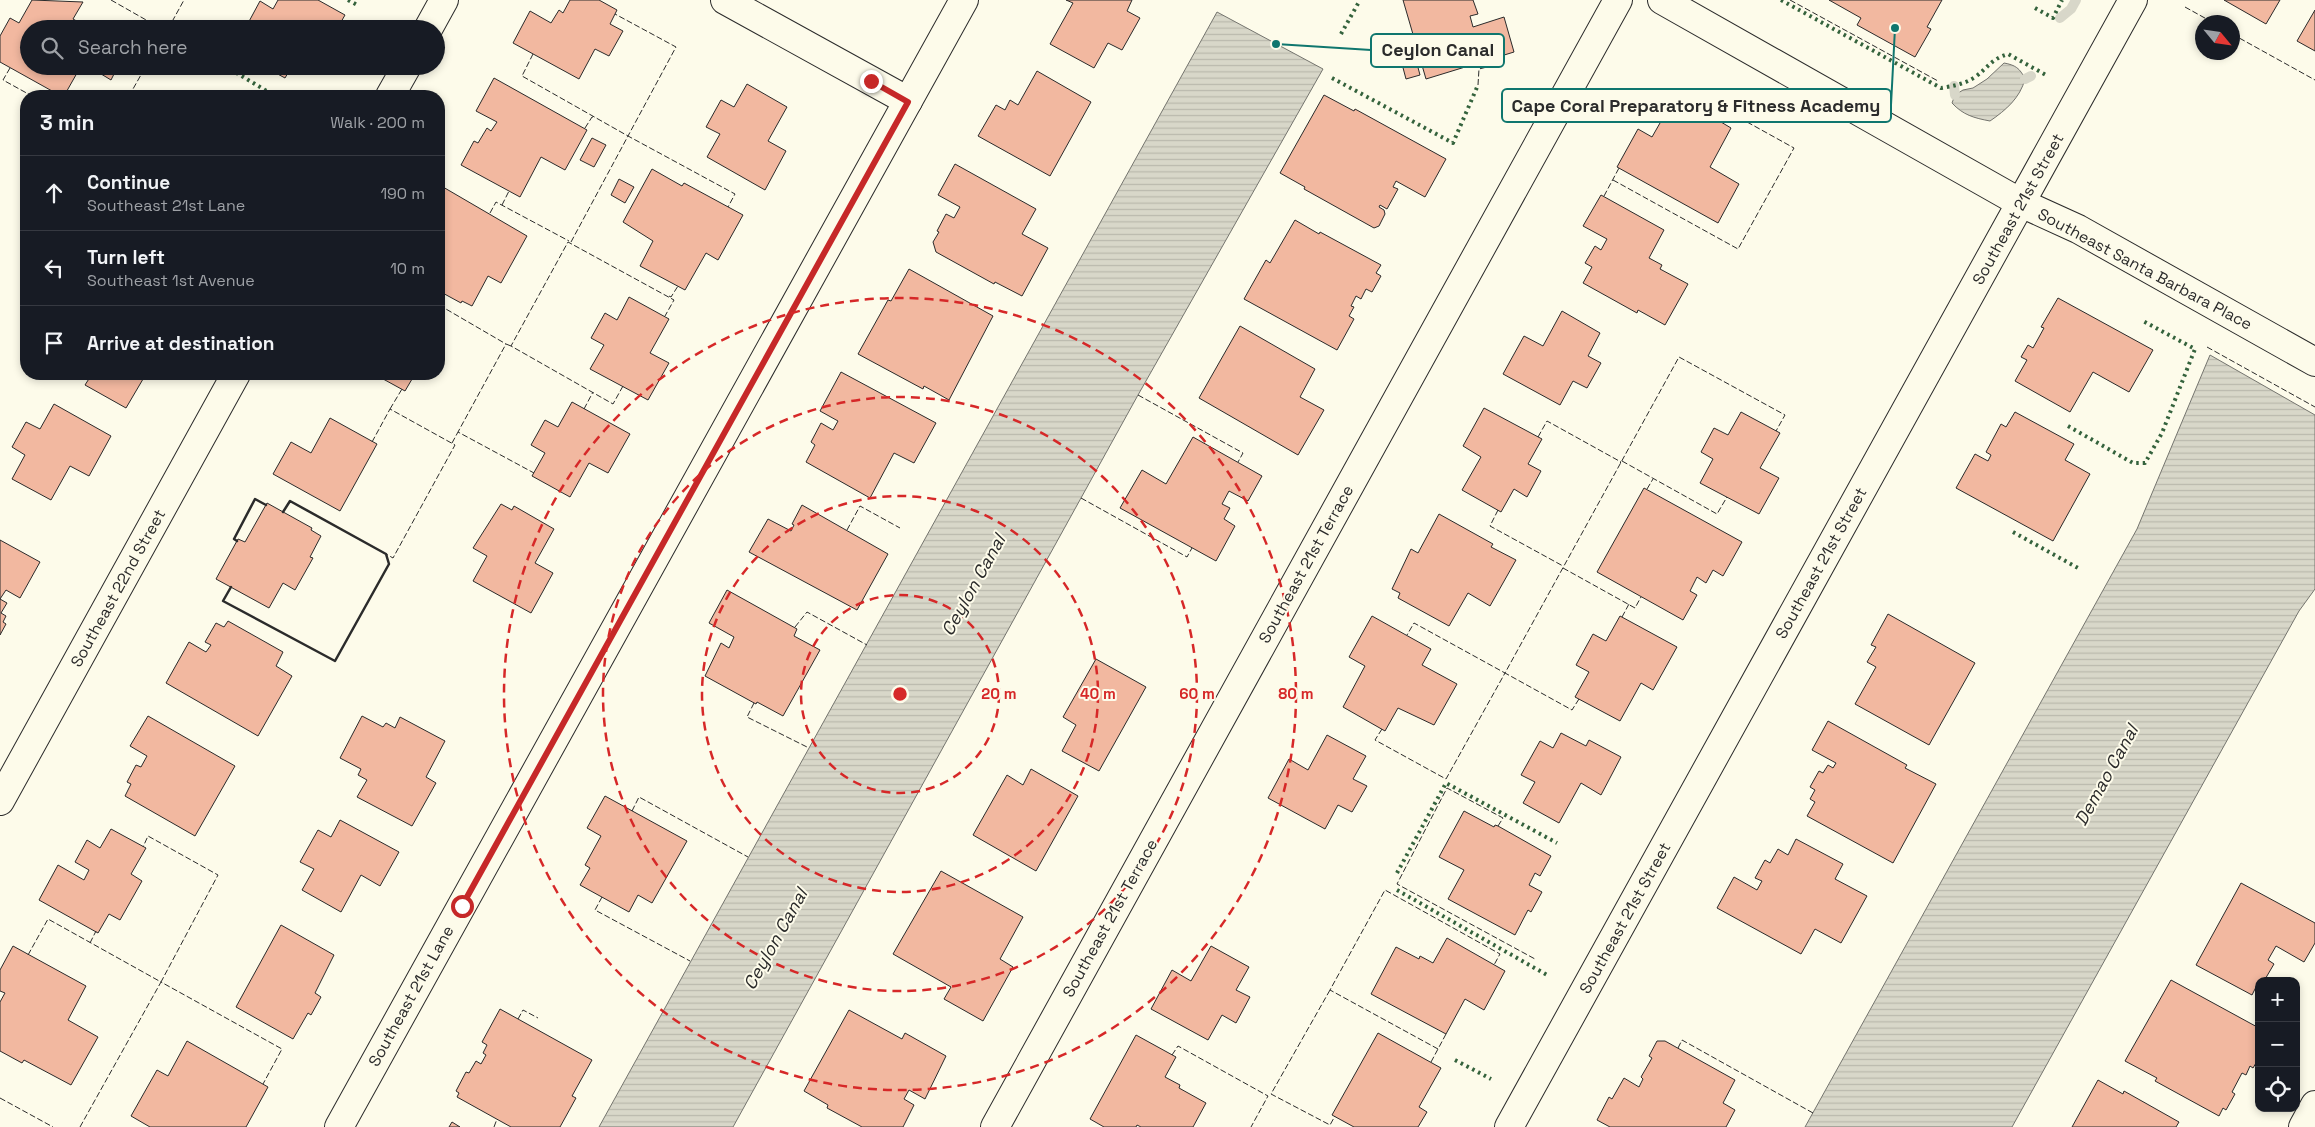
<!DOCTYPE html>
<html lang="en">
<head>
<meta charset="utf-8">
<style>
	:root { --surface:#171b24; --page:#20242c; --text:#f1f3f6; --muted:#9ea1a6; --line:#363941 }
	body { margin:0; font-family:"Space Grotesk",sans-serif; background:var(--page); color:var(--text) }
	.controls { position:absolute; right:15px; bottom:15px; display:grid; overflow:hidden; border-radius:10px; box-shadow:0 2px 8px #0003 }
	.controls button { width:45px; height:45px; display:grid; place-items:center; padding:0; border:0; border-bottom:1px solid var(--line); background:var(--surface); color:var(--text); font:25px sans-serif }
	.compass { position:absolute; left:2195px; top:15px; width:45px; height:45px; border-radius:50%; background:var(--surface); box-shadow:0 2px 8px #0003; rotate:119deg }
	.stop { position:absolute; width:15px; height:15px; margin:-11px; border:4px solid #c62828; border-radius:50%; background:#fff }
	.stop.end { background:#c62828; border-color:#fff; box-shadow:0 1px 5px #0008 }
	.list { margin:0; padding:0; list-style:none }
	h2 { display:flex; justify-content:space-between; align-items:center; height:65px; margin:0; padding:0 20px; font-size:21px }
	h2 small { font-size:16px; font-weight:400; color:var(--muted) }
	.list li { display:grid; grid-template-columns:32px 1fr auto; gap:15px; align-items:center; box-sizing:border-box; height:75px; padding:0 20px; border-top:1px solid var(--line) }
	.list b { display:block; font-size:19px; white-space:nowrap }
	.list p { margin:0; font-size:16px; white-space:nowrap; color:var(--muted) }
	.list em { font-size:16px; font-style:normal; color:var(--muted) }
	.icon { flex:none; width:28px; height:28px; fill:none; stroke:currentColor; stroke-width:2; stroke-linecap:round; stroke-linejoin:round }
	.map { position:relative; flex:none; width:2315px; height:1127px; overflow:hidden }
	.search { position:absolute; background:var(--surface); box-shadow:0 2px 8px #0003; left:20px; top:20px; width:425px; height:55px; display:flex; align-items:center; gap:12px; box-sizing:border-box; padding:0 18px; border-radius:28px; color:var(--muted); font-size:19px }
	.panel { position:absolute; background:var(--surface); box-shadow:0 2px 8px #0003; left:20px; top:90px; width:425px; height:290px; border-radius:20px }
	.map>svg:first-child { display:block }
</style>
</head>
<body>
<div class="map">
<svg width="2315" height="1127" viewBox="0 0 2315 1127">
	<defs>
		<pattern id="water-rules" width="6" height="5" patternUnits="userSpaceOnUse" patternTransform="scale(1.25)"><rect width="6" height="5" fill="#d8d7c9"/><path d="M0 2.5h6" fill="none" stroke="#bab9ad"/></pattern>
	</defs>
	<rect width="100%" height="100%" fill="#fdfbea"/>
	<g fill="url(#water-rules)" stroke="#74746e">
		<polygon points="1217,12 1323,69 1138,395 733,1127 599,1127"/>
		<path d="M 2004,63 C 2015,65 2020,68 2025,79 C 2020,98 2006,110 1990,121 C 1974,118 1963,115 1952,103 L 1955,95 L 1963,90 L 1973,88 L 1987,79 Z"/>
		<polygon points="2210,355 2315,415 2315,589 2299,611 2012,1127 1805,1127 2137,529"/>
	</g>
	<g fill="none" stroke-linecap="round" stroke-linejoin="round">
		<g stroke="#d8d7c9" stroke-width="10">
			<polyline points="2060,18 2071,9 2076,0"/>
			<polyline points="2025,79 2031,76"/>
			<polyline points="1954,86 1955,95"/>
		</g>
	</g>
	<g fill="#f2b8a0" stroke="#2b2b2b">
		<polygon points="32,0 83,2 73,19 91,29 29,29 29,66 81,66 64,96 61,96 0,62 0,36 10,18 19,23"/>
		<polygon points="278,0 318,0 345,15 337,29 250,29 246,27 260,1 273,9"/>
		<polygon points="570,0 599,0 617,10 610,24 623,31 609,56 595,49 579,79 513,43 530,11 551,23 559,10 563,13"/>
		<polygon points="1066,0 1132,0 1127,11 1140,18 1122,50 1108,43 1094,68 1050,44 1073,3"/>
		<polygon points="1403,0 1473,0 1478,14 1470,16 1473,27 1504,17 1514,52 1426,79"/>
		<polygon points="1829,0 1942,0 1927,27 1931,29 1915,57 1857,25 1861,18"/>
		<polygon points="2224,0 2280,0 2266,24"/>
		<polygon points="2315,10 2315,51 2297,41"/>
		<polygon points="1416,60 1420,75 1406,79 1402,64"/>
		<polygon points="88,66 118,66 111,80"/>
		<polygon points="263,66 292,66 285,78"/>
		<polygon points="1037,71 1091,102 1050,176 978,136 996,105 1005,110 1010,100 1018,105"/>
		<polygon points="494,78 587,130 565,170 541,157 520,197 461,165 474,141 478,143 487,128 491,131 497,122 476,111"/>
		<polygon points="747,84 787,107 768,141 786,151 765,190 707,157 720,134 706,127 721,100 734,107"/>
		<polygon points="1324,95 1354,111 1355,109 1446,159 1425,197 1396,181 1393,187 1398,189 1387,209 1380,205 1379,207 1384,210 1385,214 1379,226 1374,228 1304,189 1305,187 1280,173"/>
		<polygon points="1676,95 1731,128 1710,167 1739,184 1718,223 1617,167 1638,129 1652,137"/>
		<polygon points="592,138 606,145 594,167 580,160"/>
		<polygon points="955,164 1036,209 1022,234 1048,248 1022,296 995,282 994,284 936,252 933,242 939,232 937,231 946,214 954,218 960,207 938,195"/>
		<polygon points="652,169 682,186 684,183 743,215 718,260 706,253 685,290 640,266 653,241 623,222"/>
		<polygon points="619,179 634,187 625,203 611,195"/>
		<polygon points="443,187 527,236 501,283 488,276 472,306 462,301 461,303 439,291 439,195"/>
		<polygon points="1601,195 1664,230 1649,258 1662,265 1660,269 1688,284 1665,325 1638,310 1637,313 1583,283 1592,267 1585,263 1595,246 1601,250 1607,239 1583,226"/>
		<polygon points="1295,220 1319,234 1320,232 1381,265 1376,273 1381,276 1372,292 1366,289 1361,299 1356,296 1351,306 1354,307 1349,316 1354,319 1337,350 1244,299 1266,260 1270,263"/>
		<polygon points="909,269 993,316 949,400 924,386 923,389 858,354 888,300 891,301"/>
		<polygon points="629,297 669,319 650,353 669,363 648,400 590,369 604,345 591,338 605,313 617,320"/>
		<polygon points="2058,298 2153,350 2129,392 2093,372 2070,412 2015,381 2027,360 2021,357 2028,345 2033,348 2044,328 2041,327"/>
		<polygon points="1562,311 1600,333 1588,356 1601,363 1587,388 1573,381 1560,405 1503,374 1524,336 1543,346"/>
		<polygon points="1240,326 1315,369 1300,397 1324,410 1298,455 1199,398"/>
		<polygon points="841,372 936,423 914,463 894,453 870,498 806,462 815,445 811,442 821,423 833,430 838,421 820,411"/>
		<polygon points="92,374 146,374 126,408 85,385"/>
		<polygon points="374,374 415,374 405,391"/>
		<polygon points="572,402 630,434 608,473 589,463 570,497 532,476 545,453 531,445 545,420 558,427"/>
		<polygon points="54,404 111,436 89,476 70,466 51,500 12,479 25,455 12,447 26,422 40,429"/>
		<polygon points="1484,408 1542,439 1528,464 1541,471 1527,497 1514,489 1501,512 1462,490 1481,457 1463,446"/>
		<polygon points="1741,412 1780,433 1760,468 1779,478 1759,514 1700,483 1713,459 1701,452 1714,428 1728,435"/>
		<polygon points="2015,412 2074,444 2065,460 2090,474 2053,541 1956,488 1975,454 1988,461 1991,455 1986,452 2001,424 2006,427"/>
		<polygon points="330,418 377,444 340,511 273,474 291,442 311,453"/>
		<polygon points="1193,437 1262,476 1248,501 1229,491 1222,504 1230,508 1224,519 1235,526 1216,561 1120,508 1142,470 1166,484"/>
		<polygon points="1644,488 1742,542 1723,576 1713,570 1706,583 1697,577 1690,591 1697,595 1683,620 1597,572"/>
		<polygon points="267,503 312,528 311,530 321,536 310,557 313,558 295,590 283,583 269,608 216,579 238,539 245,542"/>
		<polygon points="501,504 512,510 514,506 554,529 535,563 553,573 531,613 473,581 487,556 473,548"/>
		<polygon points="802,505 888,554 857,610 749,552 768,519 791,531 794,525 792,524"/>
		<polygon points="1439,514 1493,544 1491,547 1516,560 1490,606 1468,593 1449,626 1398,598 1400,593 1392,589 1411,549 1418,553"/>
		<polygon points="0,540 40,562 20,598 6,590 0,599 7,603 1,613 6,616 3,622 6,624 0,635"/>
		<polygon points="727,590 797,629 794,636 820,650 783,716 757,702 756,704 705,676 721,643 729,648 734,637 709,623"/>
		<polygon points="1888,614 1975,663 1929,745 1855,704 1876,667 1867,662 1876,647 1871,645"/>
		<polygon points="1372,616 1431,649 1422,665 1457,684 1434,725 1398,708 1385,731 1343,707 1365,666 1349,657"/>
		<polygon points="1620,616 1677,647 1653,690 1641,683 1620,721 1575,697 1589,672 1576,665 1593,634 1606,641"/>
		<polygon points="228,621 283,652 276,666 292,676 258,736 166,683 189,642 206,652 211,645 205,642 216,623 224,627"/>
		<polygon points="1096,659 1146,687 1099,771 1062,751 1076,725 1063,717"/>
		<polygon points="148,716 235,766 195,836 125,796 131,784 127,782 136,765 141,767 147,756 130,746"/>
		<polygon points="362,716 383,727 386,723 395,728 400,717 445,741 426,777 436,783 412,826 357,797 367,780 358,775 361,769 340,758"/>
		<polygon points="1828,721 1907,765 1905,768 1936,784 1893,863 1807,816 1815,802 1810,799 1815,790 1810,787 1819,771 1823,773 1828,765 1833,768 1836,763 1812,750"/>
		<polygon points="1561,733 1586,746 1589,740 1621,757 1601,795 1581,783 1559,823 1523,803 1535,782 1521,775 1540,741 1553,748"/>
		<polygon points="1327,735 1366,756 1353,779 1367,786 1352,812 1338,805 1325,829 1268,798 1289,759 1308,770"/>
		<polygon points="1031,769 1078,796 1036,871 973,835 1007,775 1023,785"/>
		<polygon points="605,796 687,841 652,903 638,895 629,912 580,885 590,868 585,865 601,836 587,828"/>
		<polygon points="1464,811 1494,827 1495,825 1498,826 1551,856 1540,876 1535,873 1529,885 1542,892 1531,912 1528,910 1515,935 1448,899 1464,870 1439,857"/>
		<polygon points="340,820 399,852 380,886 361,875 341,912 302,890 314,869 300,862 318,830 331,837"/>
		<polygon points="111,829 146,848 131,874 142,881 120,920 109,914 98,933 39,900 58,865 84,880 89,870 75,862 87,840 100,848"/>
		<polygon points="1796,839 1843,864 1835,879 1867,896 1841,943 1815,929 1801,954 1717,908 1734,877 1757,890 1762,881 1755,878 1765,860 1770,863 1778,849 1788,855"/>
		<polygon points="941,871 1023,917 1000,959 1013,967 983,1021 944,999 951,987 893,954"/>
		<polygon points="2241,883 2315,923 2315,943 2304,962 2276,946 2268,960 2274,964 2264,981 2261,979 2259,981 2252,995 2196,965"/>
		<polygon points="281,925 334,955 315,993 321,997 311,1015 308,1013 293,1039 236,1007"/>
		<polygon points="1447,938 1505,971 1484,1010 1465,999 1446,1034 1371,994 1396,947 1419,959 1420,956 1433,963"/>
		<polygon points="13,946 86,986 68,1020 98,1037 71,1085 24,1060 22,1063 0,1051 0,1002 5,993 0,991 0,970"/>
		<polygon points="1211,946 1249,967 1236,990 1250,997 1236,1023 1222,1015 1208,1040 1151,1009 1172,970 1191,981"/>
		<polygon points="2171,980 2259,1028 2259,1058 2253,1068 2250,1066 2246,1075 2242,1073 2232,1092 2235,1094 2226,1110 2223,1108 2219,1116 2155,1081 2157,1078 2125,1061"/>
		<polygon points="500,1009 592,1060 572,1096 576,1098 560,1127 511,1127 457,1097 459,1093 456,1091 466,1072 469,1073 476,1061 481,1064 486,1055 483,1053 487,1045 482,1042"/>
		<polygon points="849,1010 902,1039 905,1033 946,1056 925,1099 909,1090 904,1099 914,1105 903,1127 862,1127 827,1108 828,1105 804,1091"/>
		<polygon points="1378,1033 1441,1068 1419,1107 1427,1112 1418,1127 1354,1127 1332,1115"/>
		<polygon points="1136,1035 1176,1057 1165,1077 1180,1085 1179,1088 1206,1103 1193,1127 1141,1127 1137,1125 1136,1127 1104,1127 1090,1119"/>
		<polygon points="187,1041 268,1087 246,1127 150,1127 131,1116 157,1070 168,1076"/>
		<polygon points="1657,1041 1665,1041 1735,1080 1723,1103 1735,1110 1726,1127 1610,1127 1597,1120 1609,1097 1612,1099 1624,1078 1639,1087 1643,1079 1641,1077 1652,1058 1649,1056"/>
		<polygon points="2098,1080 2123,1094 2124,1091 2179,1122 2176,1127 2072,1127"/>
		<polygon points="452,1122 460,1127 449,1127"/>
	</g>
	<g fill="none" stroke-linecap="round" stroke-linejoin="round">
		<defs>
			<g id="street">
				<polyline points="725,0 908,101"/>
				<polyline points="1662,0 2021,203 2078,229 2315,362"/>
				<polyline points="428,29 444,0"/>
				<polyline points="390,96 407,66"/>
				<polyline points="0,801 236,374"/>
				<polyline points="339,1127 964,0"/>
				<polyline points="995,1127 1618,0"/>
				<polyline points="1509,1127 2133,0"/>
				<polyline points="2303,1127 2315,1105"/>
			</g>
		</defs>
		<use href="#street" stroke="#2b2b2b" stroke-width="30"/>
		<use href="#street" stroke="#fdfbea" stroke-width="28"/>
		<g stroke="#34623c" stroke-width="4" stroke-dasharray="2.5 4" stroke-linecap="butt">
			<polyline points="348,0 359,6"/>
			<path d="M 1781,0 L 1941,88 C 1953,86 1965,84 1975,77 C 1988,68 1991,59 2008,54 L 2046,75"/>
			<polyline points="2035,8 2053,18 2062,0"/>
			<polyline points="1341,34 1360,0"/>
			<polyline points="225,66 275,96"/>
			<polyline points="1332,78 1453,143 1478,85"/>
			<polyline points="2068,426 2133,463 2145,463 2162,433 2195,349 2143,321"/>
			<polyline points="2013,532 2078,568"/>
			<polyline points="1397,873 1446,783 1557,843"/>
			<polyline points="1397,890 1547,975"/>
			<polyline points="1455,1060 1491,1079"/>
		</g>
		<g stroke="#2b2b2b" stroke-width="1" stroke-dasharray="6 2.5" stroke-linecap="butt">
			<polyline points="111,0 162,29"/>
			<polyline points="1790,0 1938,81"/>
			<polyline points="2185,7 2212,22"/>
			<polyline points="168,29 184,0"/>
			<polyline points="2232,34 2315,80"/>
			<polyline points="533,54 522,76 628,136 676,47 615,14"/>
			<polyline points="10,68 3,80 32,96"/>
			<polyline points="1478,85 1479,69 1503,63 1501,57"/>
			<polyline points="129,96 146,66"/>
			<polyline points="585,128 592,117 593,117"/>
			<polyline points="1613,180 1738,249 1794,148 1720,107 1715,116"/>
			<polyline points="1604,196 1619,168"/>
			<polyline points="502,205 509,191"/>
			<polyline points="490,213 496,202 569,241"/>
			<polyline points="571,242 628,136 735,194 728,207"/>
			<polyline points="669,296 671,297 678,286"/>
			<polyline points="439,298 442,292"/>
			<polyline points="439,305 506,344"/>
			<polyline points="511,346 506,344 458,432 534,473"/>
			<polyline points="2207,347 2315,407"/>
			<polyline points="623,386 613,404 511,346 568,242 674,300 665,316"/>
			<polyline points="1138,395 1243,453 1238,462"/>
			<polyline points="390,409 402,389"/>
			<polyline points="584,409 593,392"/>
			<polyline points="1538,437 1547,421 1621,462 1620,463"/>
			<polyline points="372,442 390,409 455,445 393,558 386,554"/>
			<polyline points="452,443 458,432"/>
			<polyline points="1622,461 1717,514 1727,497"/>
			<polyline points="1647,489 1653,479"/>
			<polyline points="1081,498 1187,557 1192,548"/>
			<polyline points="1498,510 1490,526 1563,566"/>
			<polyline points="847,530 860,506 900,528"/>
			<polyline points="1563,568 1635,608 1641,597"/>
			<polyline points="1622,617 1629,604"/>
			<polyline points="795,627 807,612 867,645"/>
			<polyline points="1579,699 1572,710 1505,673 1679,357 1785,415 1776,431"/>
			<polyline points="754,703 747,717 809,748"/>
			<polyline points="1382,729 1375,740 1446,779 1505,673 1414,623 1407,635"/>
			<polyline points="632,811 639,797 748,857"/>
			<polyline points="1498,826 1503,818 1447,788 1397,884 1535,959"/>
			<polyline points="602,897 595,910 690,961"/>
			<polyline points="90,943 96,931"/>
			<polyline points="28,955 48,919 161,982 218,875 148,836 143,847"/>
			<polyline points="1330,990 1271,1094 1330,1125 1335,1116"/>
			<polyline points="518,1019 523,1010 538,1018"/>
			<polyline points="1446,1034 1438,1049 1330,990 1385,890 1500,954 1494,965"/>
			<polyline points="1678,1048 1682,1040 1813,1113"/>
			<polyline points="1172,1055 1178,1046 1268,1096 1251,1127"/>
			<polyline points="1431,1062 1438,1049"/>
			<polyline points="0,1098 53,1127"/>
			<polyline points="80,1127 161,982 282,1049 263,1084"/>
			<polyline points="494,1127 497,1119"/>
		</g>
		<g stroke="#2b2b2b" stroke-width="2.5">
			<polyline points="237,541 234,539 255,499 266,505"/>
			<polyline points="231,587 223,601 335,661 389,564 386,554 290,501 283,512"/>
		</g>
	</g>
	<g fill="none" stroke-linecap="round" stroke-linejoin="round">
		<polyline stroke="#c62828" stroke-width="6" points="462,906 908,102 871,81"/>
	</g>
	<g fill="none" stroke="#d62828" stroke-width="2.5" stroke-dasharray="9 6">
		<circle cx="900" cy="694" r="99"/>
		<circle cx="900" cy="694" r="198"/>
		<circle cx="900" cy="694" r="297"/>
		<circle cx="900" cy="694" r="396"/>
	</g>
	<g text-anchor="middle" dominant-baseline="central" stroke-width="4" stroke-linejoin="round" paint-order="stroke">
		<g font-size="16" fill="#2b2b2b" stroke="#fdfbea">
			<text transform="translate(2018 209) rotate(-61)">Southeast 21st Street</text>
			<text transform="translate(2145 269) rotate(28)">Southeast Santa Barbara Place</text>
			<text transform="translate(1821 563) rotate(-61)">Southeast 21st Street</text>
			<text transform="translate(1306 564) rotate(-61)">Southeast 21st Terrace</text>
			<text transform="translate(118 588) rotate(-61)">Southeast 22nd Street</text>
			<text transform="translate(1110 918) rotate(-61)">Southeast 21st Terrace</text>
			<text transform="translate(1625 918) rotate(-61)">Southeast 21st Street</text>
			<text transform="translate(411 996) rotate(-61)">Southeast 21st Lane</text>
		</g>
		<g font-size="18" font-style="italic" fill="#2b2b2b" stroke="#fdfbea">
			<text transform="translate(973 585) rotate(-61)">Ceylon Canal</text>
			<text transform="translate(2106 775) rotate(-61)">Demao Canal</text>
			<text transform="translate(775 939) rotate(-61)">Ceylon Canal</text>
		</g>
	</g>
	<circle cx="900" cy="694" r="8" fill="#d62828" stroke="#fdfbea" stroke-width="2.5"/>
	<g font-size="15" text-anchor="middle" font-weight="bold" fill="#d62828" stroke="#fdfbea" stroke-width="4" stroke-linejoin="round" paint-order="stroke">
		<text x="999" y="699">20 m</text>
		<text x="1098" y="699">40 m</text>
		<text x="1197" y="699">60 m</text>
		<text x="1296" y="699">80 m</text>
	</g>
	<path fill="none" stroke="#0f766e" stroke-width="2" d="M1276 44L1371 50M1895 28L1891 105"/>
	<g fill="#0f766e" stroke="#fdfbea" stroke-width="2">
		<circle cx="1276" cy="44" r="5"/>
		<circle cx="1895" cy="28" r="5"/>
	</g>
	<g fill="#fdfbea" stroke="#0f766e" stroke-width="2">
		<rect x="1371" y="34" width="133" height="33" rx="5"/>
		<rect x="1502" y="89" width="389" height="33" rx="5"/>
	</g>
	<g font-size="18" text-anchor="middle" font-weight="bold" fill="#2b2b2b">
		<text x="1438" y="56">Ceylon Canal</text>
		<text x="1696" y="112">Cape Coral Preparatory &amp; Fitness Academy</text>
	</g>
</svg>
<div class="controls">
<button>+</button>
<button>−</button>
<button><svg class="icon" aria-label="locate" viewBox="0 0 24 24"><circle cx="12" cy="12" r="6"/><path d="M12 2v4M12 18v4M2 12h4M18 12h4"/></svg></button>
</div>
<svg class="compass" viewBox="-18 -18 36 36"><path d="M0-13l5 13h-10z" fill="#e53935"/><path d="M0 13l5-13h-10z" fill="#9ea1a6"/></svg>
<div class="stop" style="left:462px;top:906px"></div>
<div class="stop end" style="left:871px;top:81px"></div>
<div class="search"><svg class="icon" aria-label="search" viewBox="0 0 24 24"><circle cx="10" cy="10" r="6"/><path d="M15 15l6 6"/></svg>Search here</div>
<section class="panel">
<h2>3 min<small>Walk · 200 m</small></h2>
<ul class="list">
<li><svg class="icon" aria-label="ahead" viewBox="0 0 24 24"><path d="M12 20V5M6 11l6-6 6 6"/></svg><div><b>Continue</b><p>Southeast 21st Lane</p></div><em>190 m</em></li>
<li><svg class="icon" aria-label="left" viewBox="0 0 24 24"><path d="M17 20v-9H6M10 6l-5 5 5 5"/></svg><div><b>Turn left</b><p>Southeast 1st Avenue</p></div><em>10 m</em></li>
<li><svg class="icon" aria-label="arrive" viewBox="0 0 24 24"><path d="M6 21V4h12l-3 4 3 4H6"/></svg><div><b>Arrive at destination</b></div></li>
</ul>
</section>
</div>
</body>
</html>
